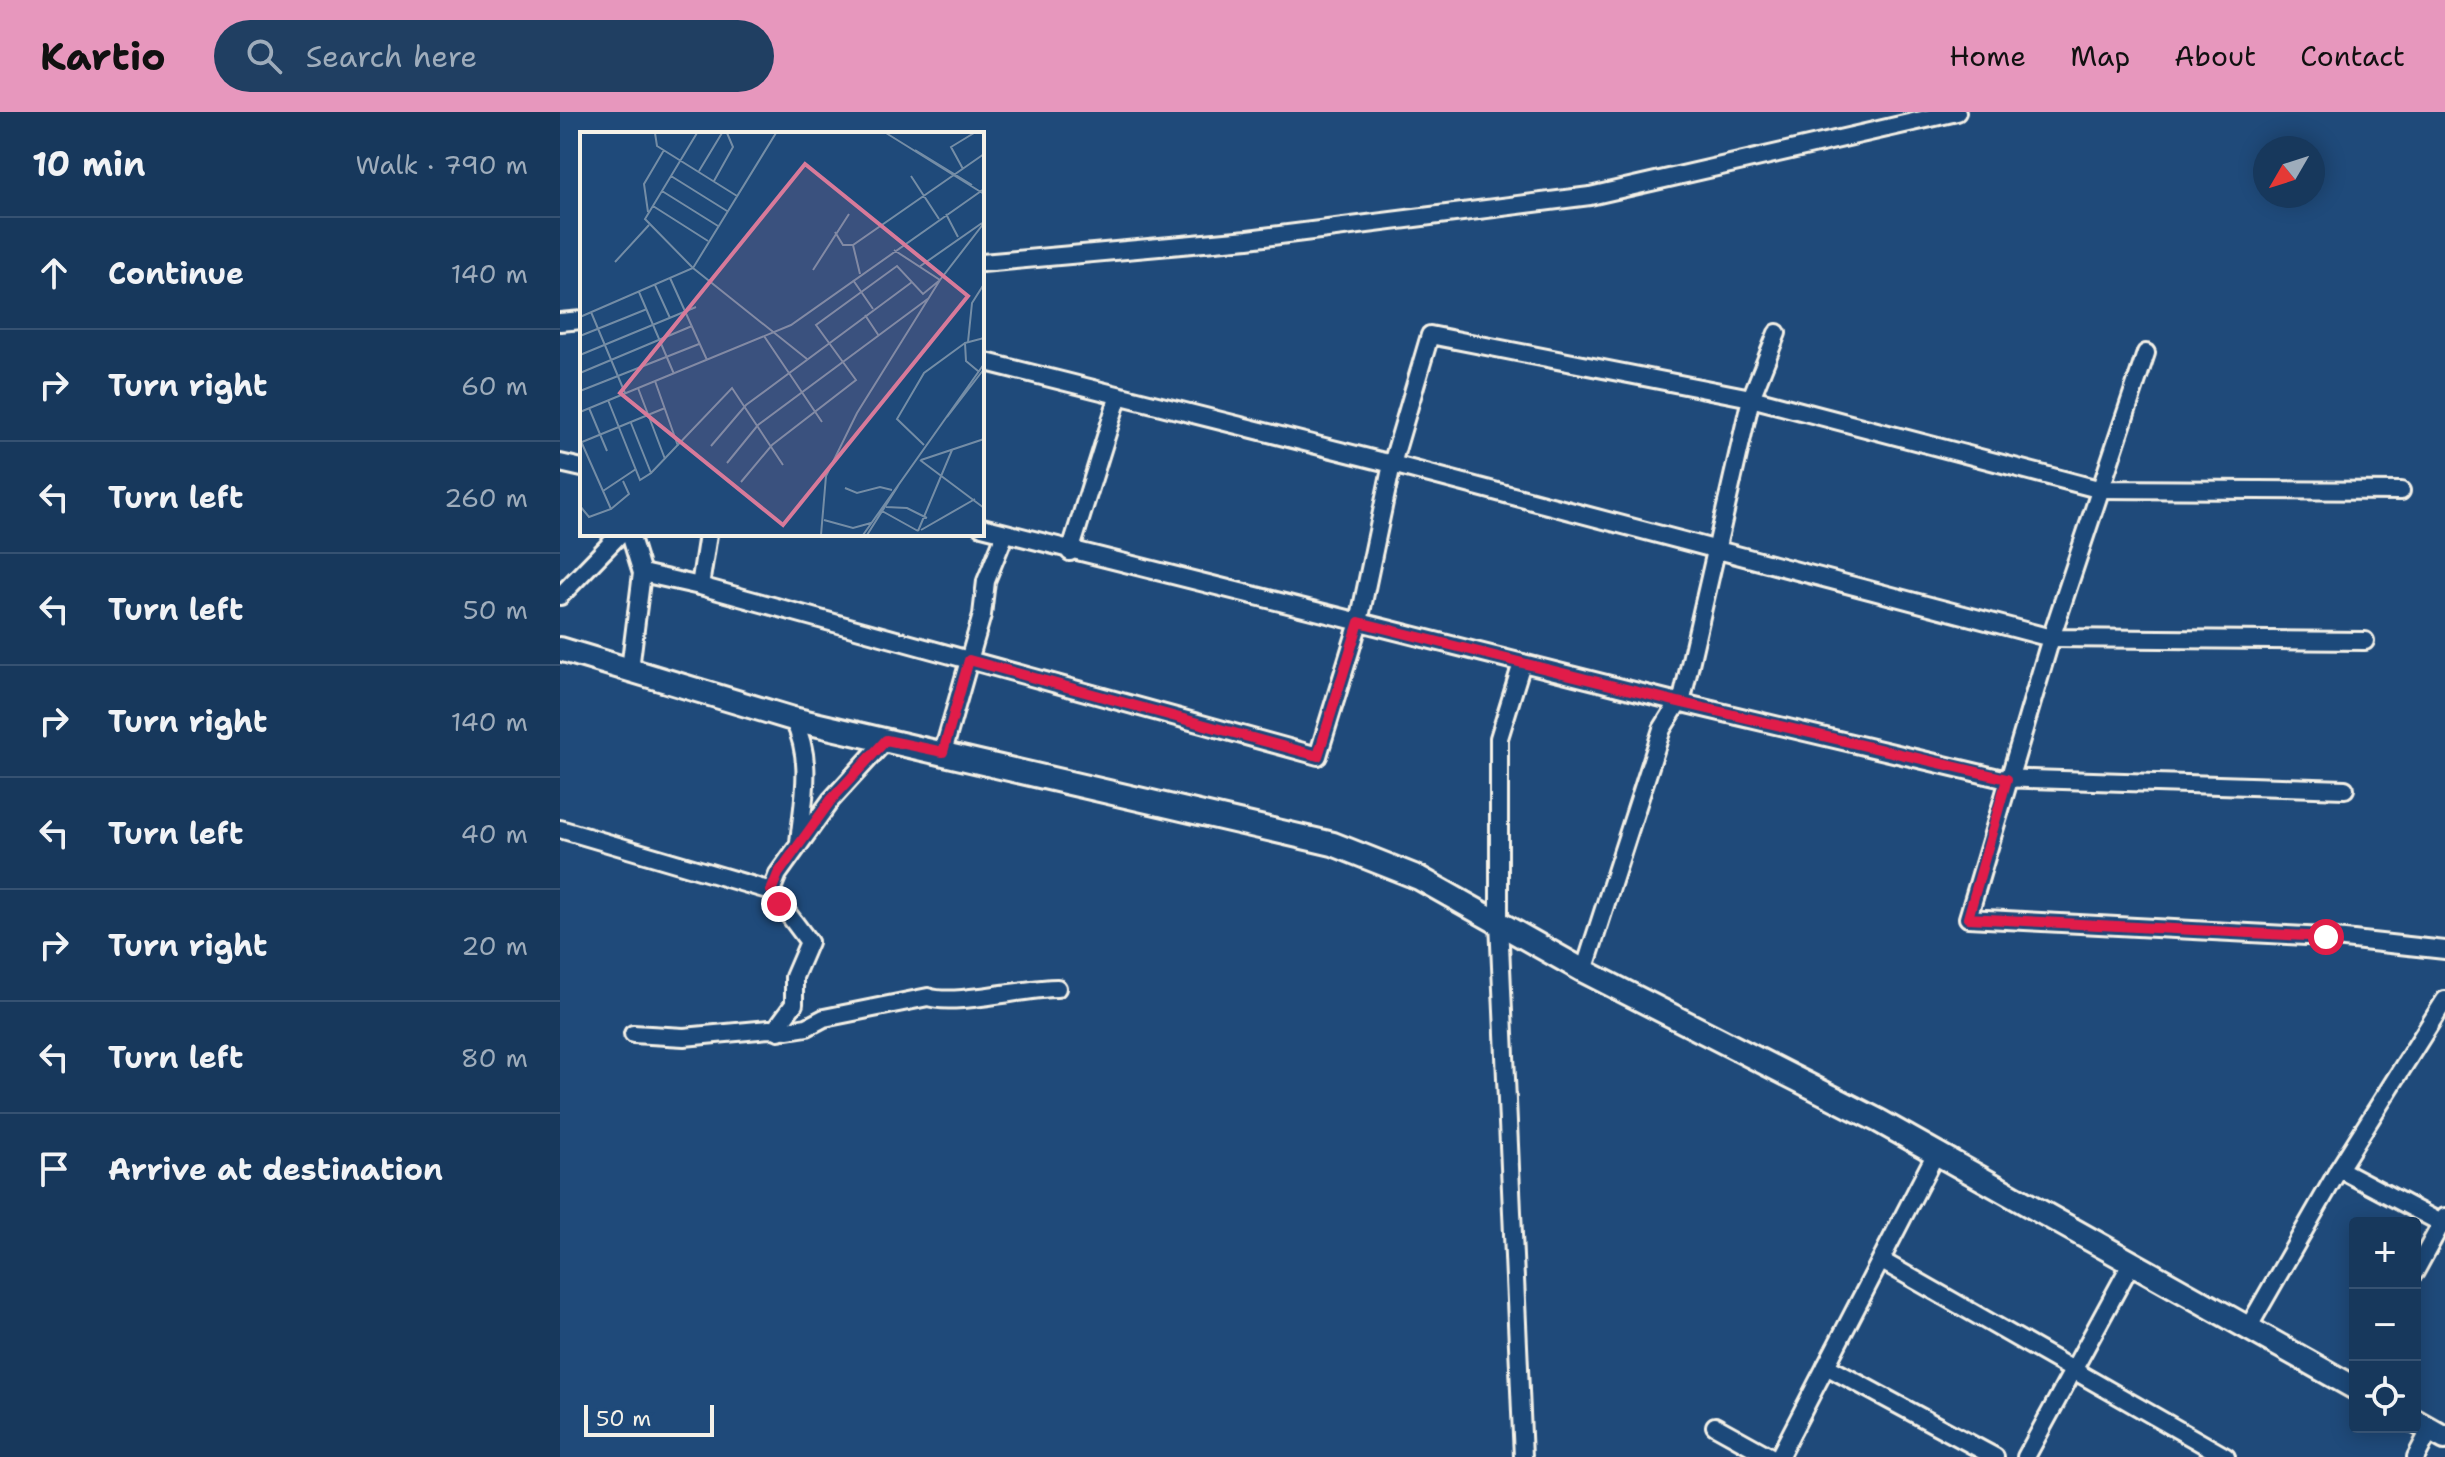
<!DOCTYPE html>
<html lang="en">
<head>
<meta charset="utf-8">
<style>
	:root { --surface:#17385c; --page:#203f62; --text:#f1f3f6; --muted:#9eacbb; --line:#365272; --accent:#e797bd }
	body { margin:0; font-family:"Shantell Sans",sans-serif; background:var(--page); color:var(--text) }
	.controls { position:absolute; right:24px; bottom:24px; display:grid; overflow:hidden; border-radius:8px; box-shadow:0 4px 20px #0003 }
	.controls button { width:72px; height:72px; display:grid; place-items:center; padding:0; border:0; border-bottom:2px solid var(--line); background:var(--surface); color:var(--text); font:40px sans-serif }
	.compass { position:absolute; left:1693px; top:24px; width:72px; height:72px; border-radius:50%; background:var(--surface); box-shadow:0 4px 20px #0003; rotate:231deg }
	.scale { position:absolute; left:24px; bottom:20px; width:130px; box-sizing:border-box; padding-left:8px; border:4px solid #f4f1e8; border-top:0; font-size:22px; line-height:28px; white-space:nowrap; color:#f4f1e8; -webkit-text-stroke:6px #1f4a7a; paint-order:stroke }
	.stop { position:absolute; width:24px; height:24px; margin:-18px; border:6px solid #e11d48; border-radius:50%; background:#fff }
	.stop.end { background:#e11d48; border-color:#fff; box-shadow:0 2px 8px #0008 }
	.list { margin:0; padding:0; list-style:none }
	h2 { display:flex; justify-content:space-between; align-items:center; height:104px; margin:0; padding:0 32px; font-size:34px }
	h2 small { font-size:26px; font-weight:400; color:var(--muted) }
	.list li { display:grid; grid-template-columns:52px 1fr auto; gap:24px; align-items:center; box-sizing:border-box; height:112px; padding:0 32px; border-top:2px solid var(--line) }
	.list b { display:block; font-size:30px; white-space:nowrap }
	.list em { font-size:26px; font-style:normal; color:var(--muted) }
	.icon { flex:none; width:44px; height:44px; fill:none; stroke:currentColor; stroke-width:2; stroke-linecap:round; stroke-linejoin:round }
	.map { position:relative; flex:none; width:1885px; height:1345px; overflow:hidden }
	header { display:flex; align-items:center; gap:48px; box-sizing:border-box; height:112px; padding:0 40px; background:var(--accent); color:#111 }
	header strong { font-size:38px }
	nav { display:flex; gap:44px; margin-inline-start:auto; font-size:28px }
	.search { width:560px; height:72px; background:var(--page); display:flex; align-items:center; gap:20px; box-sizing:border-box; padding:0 28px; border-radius:44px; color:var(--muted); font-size:30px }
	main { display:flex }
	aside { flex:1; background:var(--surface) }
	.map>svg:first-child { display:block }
</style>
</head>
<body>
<header>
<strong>Kartio</strong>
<div class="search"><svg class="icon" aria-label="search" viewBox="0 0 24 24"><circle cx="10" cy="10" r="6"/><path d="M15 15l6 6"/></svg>Search here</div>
<nav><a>Home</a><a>Map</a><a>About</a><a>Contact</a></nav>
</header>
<main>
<aside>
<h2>10 min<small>Walk · 790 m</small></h2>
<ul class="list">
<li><svg class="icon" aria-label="ahead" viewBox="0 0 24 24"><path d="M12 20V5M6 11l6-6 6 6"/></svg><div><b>Continue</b></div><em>140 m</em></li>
<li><svg class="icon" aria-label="right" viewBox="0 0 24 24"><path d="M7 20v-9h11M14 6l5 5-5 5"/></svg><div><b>Turn right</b></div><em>60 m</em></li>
<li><svg class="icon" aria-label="left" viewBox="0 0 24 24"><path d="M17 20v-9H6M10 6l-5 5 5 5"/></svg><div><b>Turn left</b></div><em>260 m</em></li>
<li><svg class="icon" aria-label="left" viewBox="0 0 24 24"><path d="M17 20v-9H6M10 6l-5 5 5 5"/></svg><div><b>Turn left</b></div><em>50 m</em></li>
<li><svg class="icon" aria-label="right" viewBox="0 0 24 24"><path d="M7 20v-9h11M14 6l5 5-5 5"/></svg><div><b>Turn right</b></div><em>140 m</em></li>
<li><svg class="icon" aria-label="left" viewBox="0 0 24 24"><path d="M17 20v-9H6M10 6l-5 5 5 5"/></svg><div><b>Turn left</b></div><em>40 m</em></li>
<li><svg class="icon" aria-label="right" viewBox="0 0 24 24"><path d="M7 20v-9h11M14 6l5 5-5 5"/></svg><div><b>Turn right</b></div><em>20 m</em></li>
<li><svg class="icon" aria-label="left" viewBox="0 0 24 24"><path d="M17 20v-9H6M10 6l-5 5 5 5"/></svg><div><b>Turn left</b></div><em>80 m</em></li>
<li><svg class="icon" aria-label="arrive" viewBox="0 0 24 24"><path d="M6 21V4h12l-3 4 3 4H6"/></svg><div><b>Arrive at destination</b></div></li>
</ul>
</aside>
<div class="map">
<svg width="1885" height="1345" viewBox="0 0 1885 1345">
	<rect width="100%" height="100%" fill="#1f4a7a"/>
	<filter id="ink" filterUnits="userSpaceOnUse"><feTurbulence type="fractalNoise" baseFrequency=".0125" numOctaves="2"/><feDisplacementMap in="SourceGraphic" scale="16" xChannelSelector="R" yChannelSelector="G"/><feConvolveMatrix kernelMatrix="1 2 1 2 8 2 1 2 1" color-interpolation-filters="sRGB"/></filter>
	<g filter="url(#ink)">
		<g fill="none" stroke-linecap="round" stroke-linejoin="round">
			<defs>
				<g id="street">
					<polyline points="422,151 688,127 1030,84 1397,0"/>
					<polyline points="0,210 22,208"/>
					<polyline points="1586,241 1491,526 1408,806 1766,825 1885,838"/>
					<polyline points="422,249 832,352 1491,526 1805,529"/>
					<polyline points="0,351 22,356"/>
					<polyline points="422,415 1118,590 1439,666 1785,677"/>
					<polyline points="70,422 82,461 70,557"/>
					<polyline points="148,422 140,474 758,644 799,510 832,352 870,223 1191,286 1538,377 1841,379"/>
					<polyline points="510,440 558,286"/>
					<polyline points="82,461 140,474"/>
					<polyline points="0,484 60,422"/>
					<polyline points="962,551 939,626 939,810 963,1345"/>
					<path d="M 233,607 C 254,649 243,687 239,731"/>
					<polyline points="383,640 422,503 426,469 445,422"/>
					<polyline points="0,717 211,779 249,830 234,865 234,892 220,911 219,919"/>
					<polyline points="211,779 218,762 271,688 326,628"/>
					<polyline points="1024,859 1102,617 1123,583 1191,286 1217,221"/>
					<path d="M 73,922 L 124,925 L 209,917 L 228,918 L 247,915 L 264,906 L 368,885 C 393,894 465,876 497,876"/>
					<polyline points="1779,1057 1885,1113"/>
					<polyline points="1322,1149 1666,1345"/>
					<polyline points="1855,1160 1885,1105"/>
					<polyline points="1688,1216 1779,1057 1885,888"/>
					<polyline points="1266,1254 1435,1345"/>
					<polyline points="1155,1314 1211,1345"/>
					<polyline points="1219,1345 1376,1041"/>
					<polyline points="1466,1345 1572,1150"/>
					<polyline points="1856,1345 1870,1318"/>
				</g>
				<g id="secondary">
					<polyline points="0,537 233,607 773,732 859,766 1024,859 1319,1009 1795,1276"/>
					<polyline points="1855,1309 1885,1326"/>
				</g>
			</defs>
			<use href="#street" stroke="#f4f1e8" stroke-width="22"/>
			<use href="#secondary" stroke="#f4f1e8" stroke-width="28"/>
			<use href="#street" stroke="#1f4a7a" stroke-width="16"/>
			<use href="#secondary" stroke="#1f4a7a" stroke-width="22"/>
		</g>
	</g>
	<g fill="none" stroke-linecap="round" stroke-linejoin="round" filter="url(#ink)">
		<polyline stroke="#e11d48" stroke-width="10" points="219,792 211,779 218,762 271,688 326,628 383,640 409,548 758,644 799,510 1118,590 1447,667 1408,806 1766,825"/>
	</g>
	<g transform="translate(20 20)">
		<rect width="404" height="404" fill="#1f4a7a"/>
		<path fill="none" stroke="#748da6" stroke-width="2" d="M 75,1 L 77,14 L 157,64M 117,1 L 65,87 L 113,136 L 227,227M 306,1 L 404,62M 335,18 L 392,53M 383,37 L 371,15 L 394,1M 119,39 L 142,1M 91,44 L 147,79M 331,44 L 359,87M 134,49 L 153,15 L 147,1M 82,59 L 138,94M 73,74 L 128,109M 68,80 L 64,52 L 84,18M 366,82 L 378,105M 255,100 L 263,113 L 273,113 L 404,22M 273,113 L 280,142M 314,118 L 360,148M 35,130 L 69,93M 339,135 L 402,91M 233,138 L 269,82M 90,146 L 127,228M 273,148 L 293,177M 75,153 L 90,186M 59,160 L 94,242M 11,180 L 45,261M 285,183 L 299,204M 0,185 L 113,136 L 196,1M 0,204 L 67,177M 184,204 L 242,290M 388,210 L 392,171 L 404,152M 0,223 L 116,175M 398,239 L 386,229 L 385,211 L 404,206M 0,241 L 112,194M 75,249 L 98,314M 58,256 L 85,327M 0,259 L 119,212M 28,268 L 60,348 L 71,341 L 51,291M 9,276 L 27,319M 0,280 L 211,193 L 404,57M 367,285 L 404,237M 0,307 L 31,377 L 9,385 L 0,374M 2,310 L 85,276M 344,313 L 317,287 L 344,241 L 385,211M 131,314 L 166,273 L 332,150M 340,328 L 404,376M 341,328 L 404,307M 147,331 L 178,293 L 349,166M 71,341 L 152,256 L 203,333M 161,350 L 192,313 L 276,248 L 236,193 L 317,134 L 343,162 L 360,148M 265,356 L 277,361 L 300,355 L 312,358M 23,359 L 56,337M 306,375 L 327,376 L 347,386M 31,377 L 49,362 L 43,349M 302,379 L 338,399M 244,388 L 273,396 L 291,391M 341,398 L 395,367M 338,399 L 372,318M 241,403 L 246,344 L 277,281 L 360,148 L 404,91M 283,403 L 404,232M 287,403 L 318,354"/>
		<path fill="#d87a9a" fill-opacity="0.15" stroke="#d87a9a" stroke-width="4" d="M 225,32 L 388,164 L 203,393 L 40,261 Z"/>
		<rect width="404" height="404" fill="none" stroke="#f4f1e8" stroke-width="4"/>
	</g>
</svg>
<div class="controls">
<button>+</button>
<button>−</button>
<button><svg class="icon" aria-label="locate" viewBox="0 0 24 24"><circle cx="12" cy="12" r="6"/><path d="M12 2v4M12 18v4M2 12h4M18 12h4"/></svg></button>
</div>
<svg class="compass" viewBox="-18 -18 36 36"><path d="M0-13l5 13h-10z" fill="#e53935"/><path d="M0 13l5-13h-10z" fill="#9eacbb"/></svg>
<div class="scale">50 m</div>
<div class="stop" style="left:1766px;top:825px"></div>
<div class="stop end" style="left:219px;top:792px"></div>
</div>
</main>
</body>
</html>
